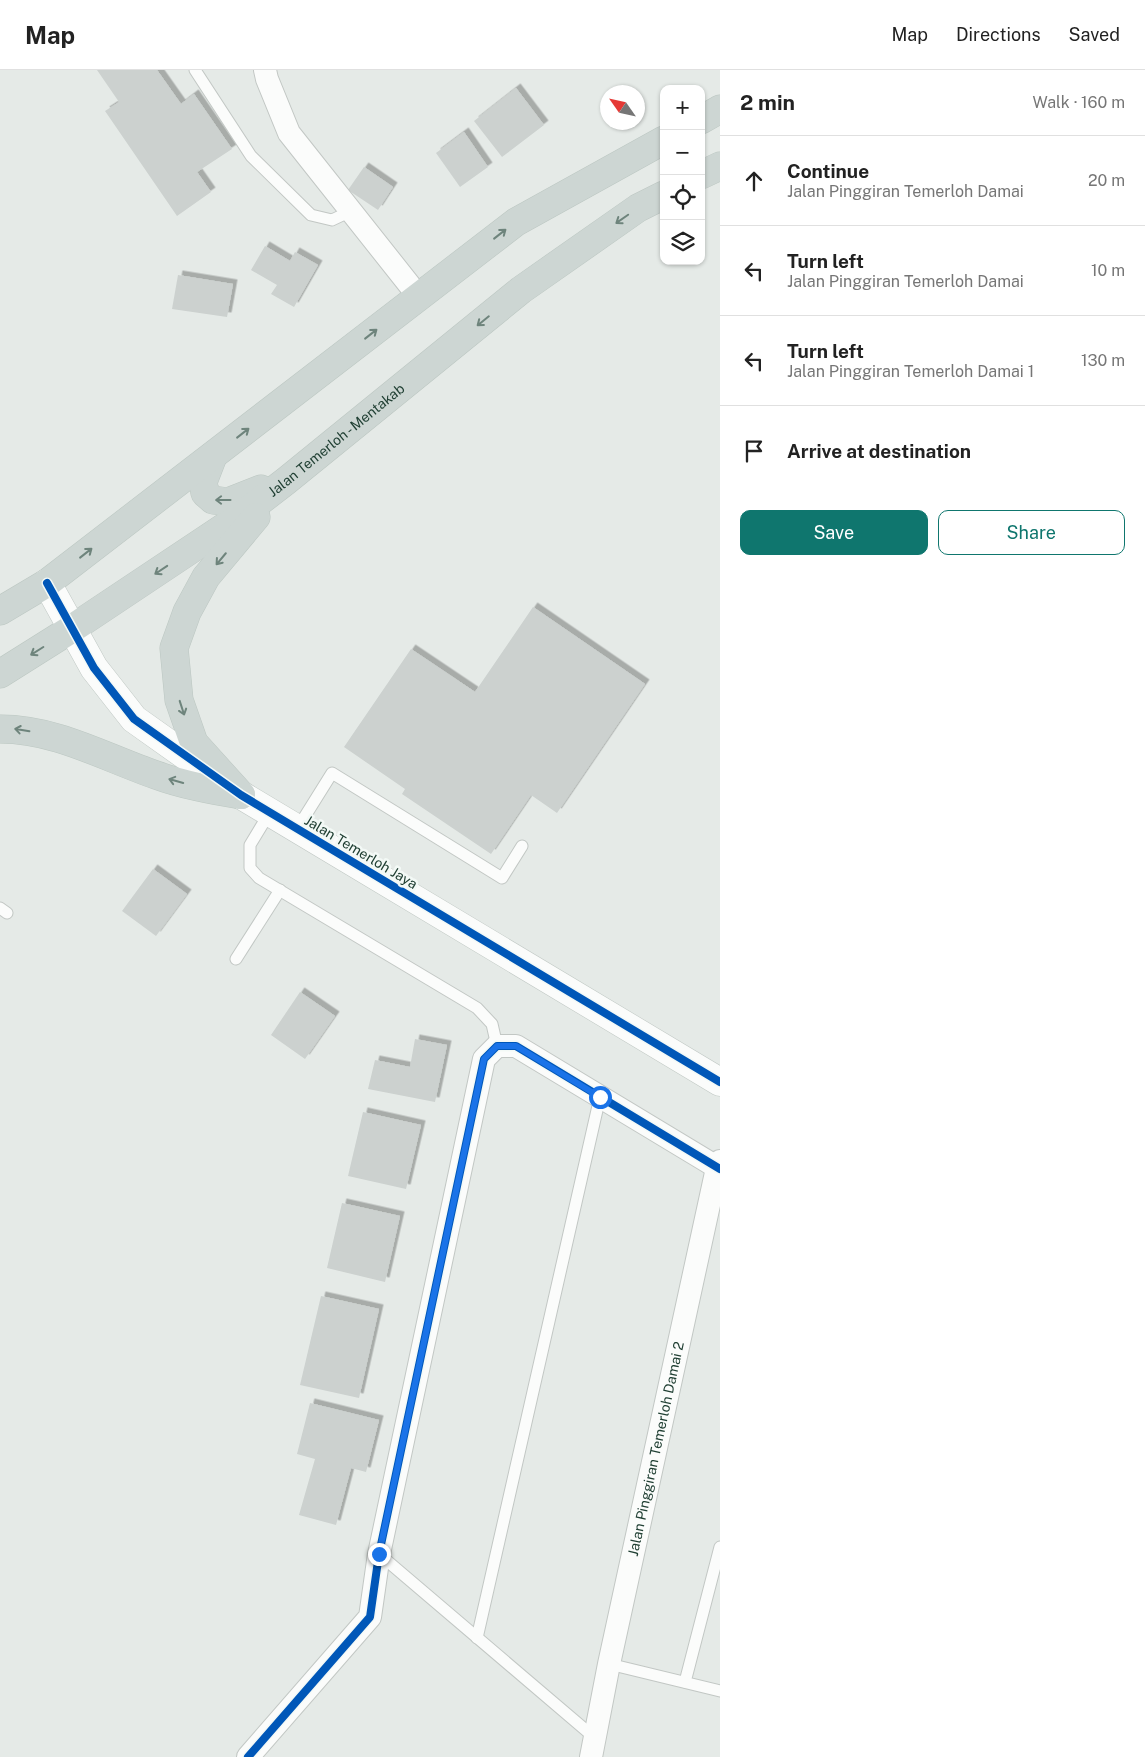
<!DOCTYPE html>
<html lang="en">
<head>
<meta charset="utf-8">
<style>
	:root { --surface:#fff; --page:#f6f6f6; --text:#222; --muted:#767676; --line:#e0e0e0; --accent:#0f766e }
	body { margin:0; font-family:"Public Sans",sans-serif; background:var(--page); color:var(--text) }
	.controls { position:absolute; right:15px; top:15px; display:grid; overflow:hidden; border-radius:10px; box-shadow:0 1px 4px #0004 }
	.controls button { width:45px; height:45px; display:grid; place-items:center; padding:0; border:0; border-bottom:1px solid var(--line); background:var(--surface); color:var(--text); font:25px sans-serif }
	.compass { position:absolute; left:600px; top:15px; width:45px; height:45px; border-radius:50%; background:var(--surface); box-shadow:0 1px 4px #0004; rotate:304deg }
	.stop { position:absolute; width:15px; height:15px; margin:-11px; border:4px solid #1a73e8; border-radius:50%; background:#fff }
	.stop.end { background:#1a73e8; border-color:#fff; box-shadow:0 1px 5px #0008 }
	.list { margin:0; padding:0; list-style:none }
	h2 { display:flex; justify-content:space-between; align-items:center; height:65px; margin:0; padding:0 20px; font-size:21px }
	h2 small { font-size:16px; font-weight:400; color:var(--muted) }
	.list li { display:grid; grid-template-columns:32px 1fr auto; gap:15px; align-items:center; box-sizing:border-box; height:90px; padding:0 20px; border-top:1px solid var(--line) }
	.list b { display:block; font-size:19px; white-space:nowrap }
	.list p { margin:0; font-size:16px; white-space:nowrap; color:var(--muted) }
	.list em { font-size:16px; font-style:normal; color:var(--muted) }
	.actions { display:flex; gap:10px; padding:15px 20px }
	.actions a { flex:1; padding:11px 0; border:1px solid var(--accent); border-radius:10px; text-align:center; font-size:18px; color:var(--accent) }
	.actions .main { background:var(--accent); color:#fff }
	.icon { flex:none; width:28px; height:28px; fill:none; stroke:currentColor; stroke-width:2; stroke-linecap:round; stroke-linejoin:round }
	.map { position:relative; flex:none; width:720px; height:1687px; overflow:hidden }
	header { display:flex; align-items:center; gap:30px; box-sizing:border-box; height:70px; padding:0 25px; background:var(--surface); border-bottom:1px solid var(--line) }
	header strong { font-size:24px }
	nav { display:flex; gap:28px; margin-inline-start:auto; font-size:18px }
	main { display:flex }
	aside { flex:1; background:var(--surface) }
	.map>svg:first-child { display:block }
</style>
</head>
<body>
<header>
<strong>Map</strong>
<nav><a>Map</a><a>Directions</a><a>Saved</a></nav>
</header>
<main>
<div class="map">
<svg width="720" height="1687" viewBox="0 0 720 1687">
	<defs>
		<filter id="shadow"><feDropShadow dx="4.5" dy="-4.5" stdDeviation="0" flood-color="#0004"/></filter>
	</defs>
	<rect width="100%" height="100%" fill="#e5eae7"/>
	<g fill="#ccd1cf" filter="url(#shadow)">
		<polygon points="97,0 157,0 181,34 194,24 232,79 197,102 211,122 177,146 105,41 119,32"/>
		<polygon points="516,18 544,55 502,87 474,51"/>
		<polygon points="464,62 488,97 460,117 436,83"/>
		<polygon points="364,97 393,117 378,140 348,120"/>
		<polygon points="265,176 290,191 295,182 318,195 294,237 271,224 277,215 251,200"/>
		<polygon points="178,205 233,214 227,247 172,239"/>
		<polygon points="533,537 645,614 557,743 531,725 491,784 402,724 405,719 344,677 411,579 475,622"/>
		<polygon points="153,799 187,824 156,866 122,841"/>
		<polygon points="300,922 335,946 305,989 271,965"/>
		<polygon points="415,969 447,975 435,1032 368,1019 375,990 410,997"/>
		<polygon points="363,1042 421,1055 406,1119 348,1106"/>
		<polygon points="342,1133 400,1146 385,1212 327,1198"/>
		<polygon points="321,1226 379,1239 359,1328 300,1315"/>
		<polygon points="310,1333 379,1350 366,1402 351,1398 336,1455 299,1445 315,1389 297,1384"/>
	</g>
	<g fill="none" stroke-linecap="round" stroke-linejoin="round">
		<defs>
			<g id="lane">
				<polyline points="195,0 251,86 311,145 332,150 351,141"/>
				<polyline points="270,742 250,775 250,798 259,808 477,938 492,954 497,976"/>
				<polyline points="297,759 332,703 502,808 522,776"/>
				<polyline points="0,838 7,843"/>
				<polyline points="236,889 280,820"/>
				<polyline points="379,1484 595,1668"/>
				<polyline points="477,1568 600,1027"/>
				<polyline points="609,1594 720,1621"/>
				<polyline points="685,1612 720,1477"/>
			</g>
			<g id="street">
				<polyline points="265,0 267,9 289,63 419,227"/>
				<polyline points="248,1687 370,1547 379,1484 484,989 497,976 516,976 720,1099"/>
				<path id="s1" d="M 591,1687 L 609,1594 L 717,1098 L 720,1091"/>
			</g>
			<polyline id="secondary" points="47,513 94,598 134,649 241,725 720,1012"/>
			<g id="primary">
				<polyline points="701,50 720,39"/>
				<polyline points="701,105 720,96"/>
				<polyline points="213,386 203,412 205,423 213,430 228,432 261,419"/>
				<polyline points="0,541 47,513 516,152 664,70"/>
				<path id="s2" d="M 0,604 L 73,558 L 238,448 L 286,411 L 521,220 L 638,138 L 664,125"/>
				<path d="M 0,659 C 56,659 104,687 156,705 C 183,715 212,720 241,725"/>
				<polyline points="241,725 194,673 179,630 174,578 187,542 206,507 256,447"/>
			</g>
		</defs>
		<use href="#lane" stroke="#c2c7c4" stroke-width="13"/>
		<use href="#street" stroke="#c2c7c4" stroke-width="24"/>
		<use href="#secondary" stroke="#c0c8c4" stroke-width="29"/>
		<use href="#primary" stroke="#bcc7c2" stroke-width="29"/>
		<use href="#lane" stroke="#fbfcfb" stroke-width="11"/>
		<use href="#street" stroke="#fbfcfb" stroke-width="22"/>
		<use href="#secondary" stroke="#fbfcfb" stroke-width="28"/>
		<use href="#primary" stroke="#cdd6d3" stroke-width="28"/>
		<defs>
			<g id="cycleway">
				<polyline points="47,513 94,598 134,649 241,725 720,1012"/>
				<polyline points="248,1687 370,1547 379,1484 484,989 497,976 516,976 720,1099"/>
			</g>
		</defs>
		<use href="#cycleway" stroke="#f3f9f6" stroke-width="11"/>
		<use href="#cycleway" stroke="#0057b8" stroke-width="8"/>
	</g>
	<defs><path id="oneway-shaft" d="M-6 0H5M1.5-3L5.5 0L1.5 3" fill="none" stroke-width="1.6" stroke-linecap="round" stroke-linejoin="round" transform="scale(1.25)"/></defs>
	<g stroke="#6e847c">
		<use href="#oneway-shaft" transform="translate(622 149) rotate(145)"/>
		<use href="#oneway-shaft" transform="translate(500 164) rotate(-38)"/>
		<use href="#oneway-shaft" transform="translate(483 251) rotate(141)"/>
		<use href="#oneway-shaft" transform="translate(371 264) rotate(-38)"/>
		<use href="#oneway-shaft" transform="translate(243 363) rotate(-38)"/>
		<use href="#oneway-shaft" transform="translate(223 430) rotate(180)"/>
		<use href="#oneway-shaft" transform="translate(86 483) rotate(-38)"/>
		<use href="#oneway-shaft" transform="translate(221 489) rotate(130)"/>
		<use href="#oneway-shaft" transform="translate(161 500) rotate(146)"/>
		<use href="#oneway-shaft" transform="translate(37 581) rotate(148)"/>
		<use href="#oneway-shaft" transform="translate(182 638) rotate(72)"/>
		<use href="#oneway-shaft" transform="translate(22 660) rotate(-171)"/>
		<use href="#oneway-shaft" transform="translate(176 711) rotate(-164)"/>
	</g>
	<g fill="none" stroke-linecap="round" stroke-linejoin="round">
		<polyline stroke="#1a73e8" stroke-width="6" points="379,1484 484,989 497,976 516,976 600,1027"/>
	</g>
	<g text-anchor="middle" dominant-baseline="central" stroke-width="5" stroke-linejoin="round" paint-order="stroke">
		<g font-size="14" fill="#214034" stroke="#f3f9f6">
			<text stroke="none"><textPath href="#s2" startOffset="410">Jalan Temerloh - Mentakab</textPath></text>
			<text transform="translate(361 782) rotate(31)">Jalan Temerloh Jaya</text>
			<text stroke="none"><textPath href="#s1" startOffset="315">Jalan Pinggiran Temerloh Damai 2</textPath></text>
		</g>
	</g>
</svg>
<div class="controls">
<button>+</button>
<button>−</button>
<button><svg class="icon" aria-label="locate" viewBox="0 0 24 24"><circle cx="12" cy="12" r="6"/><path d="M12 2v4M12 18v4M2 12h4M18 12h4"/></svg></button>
<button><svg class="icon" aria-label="layers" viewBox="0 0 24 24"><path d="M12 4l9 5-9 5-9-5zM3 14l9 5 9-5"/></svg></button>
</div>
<svg class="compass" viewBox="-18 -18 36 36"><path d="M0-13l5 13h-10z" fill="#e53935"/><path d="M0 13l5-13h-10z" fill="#767676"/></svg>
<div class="stop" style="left:600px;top:1027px"></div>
<div class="stop end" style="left:379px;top:1484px"></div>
</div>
<aside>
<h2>2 min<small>Walk · 160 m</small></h2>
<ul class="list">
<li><svg class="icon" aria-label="ahead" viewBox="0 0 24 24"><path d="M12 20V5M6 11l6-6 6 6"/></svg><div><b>Continue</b><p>Jalan Pinggiran Temerloh Damai</p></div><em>20 m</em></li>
<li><svg class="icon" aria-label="left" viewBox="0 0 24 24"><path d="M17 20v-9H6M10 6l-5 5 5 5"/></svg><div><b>Turn left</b><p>Jalan Pinggiran Temerloh Damai</p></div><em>10 m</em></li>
<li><svg class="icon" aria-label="left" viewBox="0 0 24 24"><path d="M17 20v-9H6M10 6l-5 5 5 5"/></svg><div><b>Turn left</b><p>Jalan Pinggiran Temerloh Damai 1</p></div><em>130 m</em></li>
<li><svg class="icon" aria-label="arrive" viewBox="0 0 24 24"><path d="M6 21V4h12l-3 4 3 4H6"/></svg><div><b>Arrive at destination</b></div></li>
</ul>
<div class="actions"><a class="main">Save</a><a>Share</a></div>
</aside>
</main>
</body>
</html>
